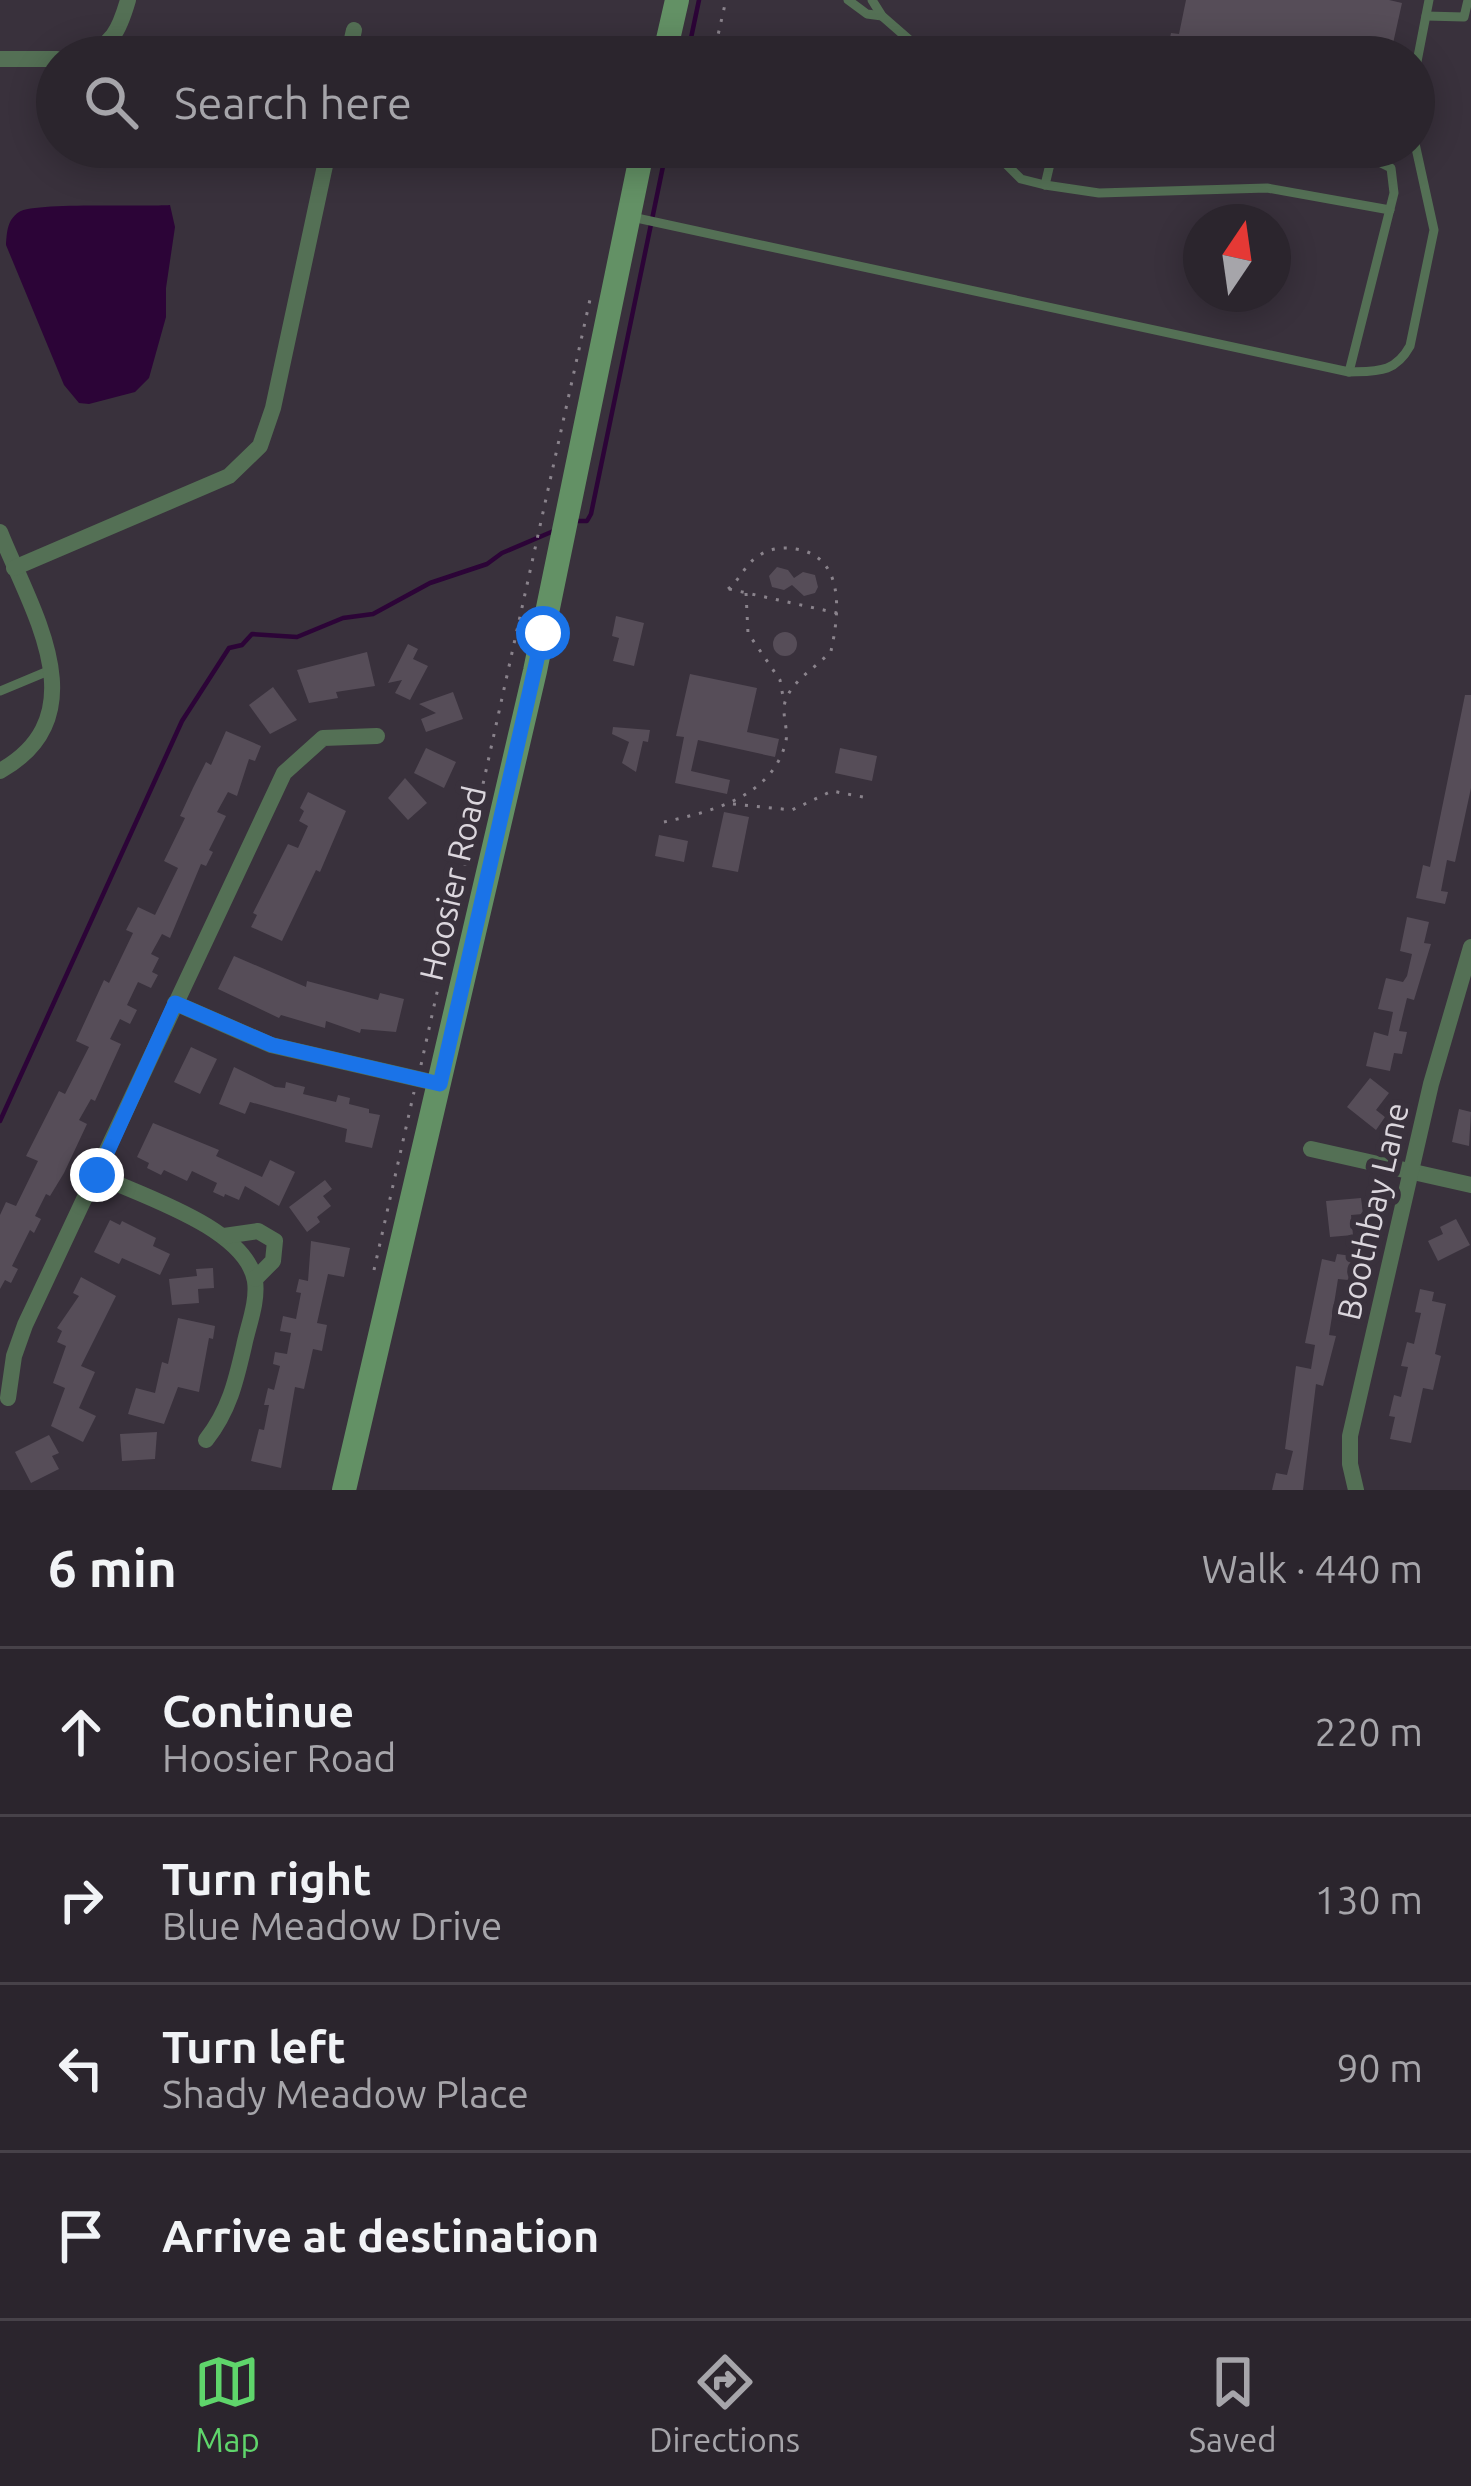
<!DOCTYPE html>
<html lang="en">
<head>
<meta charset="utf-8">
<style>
	:root { --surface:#2b252d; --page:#332d35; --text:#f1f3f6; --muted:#a6a5aa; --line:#474249; --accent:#5fd56b }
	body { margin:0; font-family:Ubuntu,sans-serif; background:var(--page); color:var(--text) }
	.compass { position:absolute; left:1183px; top:204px; width:108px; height:108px; border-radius:50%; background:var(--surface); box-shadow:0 6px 30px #0003; rotate:13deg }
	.stop { position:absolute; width:36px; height:36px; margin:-27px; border:9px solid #1a73e8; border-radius:50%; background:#fff }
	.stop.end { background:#1a73e8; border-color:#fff; box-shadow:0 3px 12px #0008 }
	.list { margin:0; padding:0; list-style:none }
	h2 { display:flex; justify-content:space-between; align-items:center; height:156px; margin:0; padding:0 48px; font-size:51px }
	h2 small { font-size:39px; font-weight:400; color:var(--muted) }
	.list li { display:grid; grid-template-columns:78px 1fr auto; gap:36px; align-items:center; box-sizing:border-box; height:168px; padding:0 48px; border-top:3px solid var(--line) }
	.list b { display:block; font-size:45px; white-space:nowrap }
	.list p { margin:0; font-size:39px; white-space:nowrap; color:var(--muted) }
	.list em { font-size:39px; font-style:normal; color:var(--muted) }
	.icon { flex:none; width:66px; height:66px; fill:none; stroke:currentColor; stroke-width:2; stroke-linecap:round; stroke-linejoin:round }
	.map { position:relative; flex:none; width:1471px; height:1490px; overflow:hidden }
	.search { position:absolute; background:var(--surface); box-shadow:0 6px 30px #0003; left:36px; right:36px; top:36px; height:132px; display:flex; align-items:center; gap:30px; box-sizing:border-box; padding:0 42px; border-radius:66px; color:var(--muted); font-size:45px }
	.sheet { height:828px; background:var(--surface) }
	nav { display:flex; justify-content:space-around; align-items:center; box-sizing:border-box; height:168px; border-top:3px solid var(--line); background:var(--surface); font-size:33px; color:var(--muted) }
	nav a { display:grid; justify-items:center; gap:6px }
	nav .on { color:var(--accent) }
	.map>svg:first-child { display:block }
</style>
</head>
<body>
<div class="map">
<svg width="1471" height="1490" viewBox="0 0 1471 1490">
	<rect width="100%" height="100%" fill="#39313c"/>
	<path fill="#2c0437" d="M 170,205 L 175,227 L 166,288 L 166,317 L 149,378 L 135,392 L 89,404 L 79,403 L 64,385 L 6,245 C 7,232 7,220 19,212 C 33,202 143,207 170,205 Z"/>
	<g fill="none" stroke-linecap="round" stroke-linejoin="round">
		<g stroke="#2c0437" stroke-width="4.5">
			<polyline points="687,57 699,0"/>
			<polyline points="577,521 587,521 591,514 667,147"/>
			<polyline points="0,1121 182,721 229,648 242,645 252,634 297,637 343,618 373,614 430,583 487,564 502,553 556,530"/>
		</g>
	</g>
	<g fill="#564d58">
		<polygon points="1186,0 1389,0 1402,3 1390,57 1166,57 1171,33 1179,34"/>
		<polygon points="777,567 788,570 794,578 803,572 815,575 818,587 815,593 804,596 792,585 784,590 772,587 769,576"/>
		<polygon points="616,616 644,623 634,666 613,661 619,638 612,636"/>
		<circle cx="785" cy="644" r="12"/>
		<polygon points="408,644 418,649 413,659 428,666 410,700 395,693 402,680 388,683"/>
		<polygon points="367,652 375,686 336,692 338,698 309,703 297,670"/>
		<polygon points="690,674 757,688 747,732 779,739 775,757 698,740 691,771 730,780 727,794 675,783 684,737 676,736"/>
		<polygon points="273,687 297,720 270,734 249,705"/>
		<polygon points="453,692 463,719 426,732 421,719 436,713 419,704"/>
		<polygon points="1465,695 1471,695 1471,788 1455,862 1447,860 1441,891 1448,892 1445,904 1416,898 1423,865 1430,867"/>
		<polygon points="613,727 650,730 648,742 643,741 636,772 622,763 629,742 612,734"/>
		<polygon points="226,731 261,746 255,761 249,759 237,796 228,792 217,812 226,816 209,850 213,852 206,866 201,864 170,938 162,934 151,954 159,958 152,972 158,975 151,988 138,982 127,1005 137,1010 130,1024 120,1019 110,1039 121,1044 95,1101 91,1099 79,1120 87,1124 64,1173 50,1196 46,1194 35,1216 41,1219 34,1233 30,1230 12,1266 18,1269 11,1283 5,1280 0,1289 0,1215 6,1202 16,1206 38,1161 26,1156 59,1091 65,1094 89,1047 76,1041 104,980 109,983 133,933 126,930 138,907 155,915 178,868 164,861 185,818 180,816 193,788 206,762 211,765"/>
		<polygon points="426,748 456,762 444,788 414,773"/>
		<polygon points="840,748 877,756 872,781 835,773"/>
		<polygon points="405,778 427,803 408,820 388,798"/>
		<polygon points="308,792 346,811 320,872 316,870 282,941 251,927 257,915 253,913 288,844 298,848 308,826 299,821 304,811 300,808"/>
		<polygon points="724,812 749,817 738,872 712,867"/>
		<polygon points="659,835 688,841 684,862 655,856"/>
		<polygon points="1407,917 1429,922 1424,943 1431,944 1414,1000 1407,998 1399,1031 1407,1032 1402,1054 1394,1053 1390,1071 1366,1066 1374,1032 1388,1036 1393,1012 1378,1009 1386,978 1403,982 1407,976 1412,954 1400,951"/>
		<polygon points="234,956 306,987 307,981 378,1000 380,993 404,999 396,1032 361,1029 360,1033 326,1021 325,1028 281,1015 279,1018 258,1008 218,989"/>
		<polygon points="191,1047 217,1059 200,1094 174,1082"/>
		<polygon points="234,1067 275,1087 285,1088 286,1082 305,1087 303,1094 336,1102 338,1095 350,1098 349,1104 369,1109 369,1113 380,1115 372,1148 345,1142 347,1129 250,1102 245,1114 219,1104"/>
		<polygon points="1370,1078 1389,1093 1376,1110 1385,1117 1376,1130 1347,1107"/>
		<polygon points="1459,1109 1471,1112 1469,1146 1452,1142"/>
		<polygon points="153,1123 219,1150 216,1156 262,1177 270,1160 295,1172 279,1206 245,1186 239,1200 225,1194 224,1197 213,1192 217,1183 192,1171 187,1181 164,1170 161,1175 147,1168 149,1163 137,1157"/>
		<polygon points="325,1180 332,1189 323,1196 331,1206 317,1217 320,1222 307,1232 289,1207"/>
		<polygon points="1361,1198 1363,1214 1351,1215 1353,1235 1330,1237 1326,1201"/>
		<polygon points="1456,1219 1470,1245 1438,1261 1428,1241 1443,1234 1440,1227"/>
		<polygon points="110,1220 120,1225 122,1221 156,1238 153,1246 170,1254 160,1275 122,1258 119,1264 94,1252"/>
		<polygon points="311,1241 350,1248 344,1277 328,1274 317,1323 327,1325 322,1351 313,1349 304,1389 295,1387 281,1468 251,1461 259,1429 264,1430 269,1405 264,1405 268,1388 274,1390 280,1366 273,1364 275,1352 287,1354 291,1333 280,1331 283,1316 296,1319 301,1293 296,1292 299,1279 308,1281"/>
		<polygon points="1337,1254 1352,1256 1348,1280 1338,1279 1329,1335 1336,1336 1323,1386 1316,1384 1303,1490 1272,1490 1276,1473 1287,1475 1293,1451 1285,1449 1296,1366 1311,1369 1315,1345 1305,1343 1322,1259 1335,1262"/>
		<polygon points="213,1268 214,1288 198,1289 199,1303 172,1305 169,1279 197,1276 196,1269"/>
		<polygon points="81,1277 116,1296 81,1366 95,1372 79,1408 96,1416 83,1442 51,1426 65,1388 53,1383 66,1346 57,1342 62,1331 57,1328 79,1296 73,1293"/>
		<polygon points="1420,1289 1434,1292 1432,1301 1446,1304 1435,1354 1441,1356 1433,1390 1423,1388 1411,1443 1390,1439 1395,1417 1389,1416 1394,1395 1401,1397 1408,1367 1401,1366 1407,1342 1414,1344 1421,1313 1415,1312"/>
		<polygon points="178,1318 215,1326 213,1339 209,1338 199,1392 178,1387 164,1424 128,1414 136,1388 155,1393 162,1362 168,1364"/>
		<polygon points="157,1432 155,1459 122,1461 120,1434"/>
		<polygon points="49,1435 59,1453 52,1456 59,1469 31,1483 15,1452"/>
	</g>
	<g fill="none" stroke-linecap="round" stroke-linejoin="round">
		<g stroke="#8a838c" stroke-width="3" stroke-dasharray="3 9" stroke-linecap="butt">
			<polyline points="713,57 726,0"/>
			<polyline points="729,589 837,613"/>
			<polyline points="746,593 748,633 780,680 784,702"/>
			<polyline points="733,804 792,810 832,791 863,797"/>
			<path d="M 664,822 C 709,812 770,798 785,745 C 790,730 780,714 786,699 C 794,679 817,667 831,651 C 839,615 846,557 796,549 C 784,547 770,548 760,555 C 745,563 741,579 728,589"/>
			<polyline points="421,1065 591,295"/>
			<polyline points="374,1270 414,1092"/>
		</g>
		<g stroke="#547055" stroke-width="9">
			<polyline points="848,0 867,14 882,16"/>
			<polyline points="872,0 882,16 929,57"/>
			<polyline points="1426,16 1464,17 1468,0"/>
			<polyline points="1414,77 1429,0"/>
			<polyline points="989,147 1021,179 1045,185 1099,193 1267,188 1390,210"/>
			<polyline points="1045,185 1054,147"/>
			<polyline points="632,217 1349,372 1394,193 1391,168 1349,147"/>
			<path d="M 1349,372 C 1378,371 1395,373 1410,346 L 1434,230 L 1414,139"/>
			<polyline points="0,691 53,669"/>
		</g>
		<g stroke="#547055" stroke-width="16">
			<path d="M 82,57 C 113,44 119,31 128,0"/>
			<polyline points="348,57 354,30"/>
			<polyline points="0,59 57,59"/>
			<path d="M 0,532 C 31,610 100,715 0,771"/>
			<polyline points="14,568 229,476 260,446 273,408 329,147"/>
			<polyline points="175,1003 271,1045 440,1084"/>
			<polyline points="1311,1149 1471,1185"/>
			<path d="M 97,1175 C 142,1196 246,1228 255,1281 C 258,1302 248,1326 244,1346 C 236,1381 229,1411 206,1440"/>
			<polyline points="224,1236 258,1231 275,1241 273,1261 255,1279"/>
			<polyline points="8,1398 14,1356 25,1325 284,773 323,738 377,736"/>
			<polyline points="1356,1490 1350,1464 1350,1436 1431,1084 1471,947"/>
		</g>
		<g stroke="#639165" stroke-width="24">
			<polyline points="664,57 677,0"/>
			<polyline points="344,1490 535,671 643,147"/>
		</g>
	</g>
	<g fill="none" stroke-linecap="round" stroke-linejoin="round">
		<polyline stroke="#1a73e8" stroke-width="15" points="97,1175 175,1003 272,1045 440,1084 543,633"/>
	</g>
	<g text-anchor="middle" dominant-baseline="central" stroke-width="12" stroke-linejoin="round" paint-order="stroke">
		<g font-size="33" fill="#dbd6dd" stroke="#39313c">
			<text transform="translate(452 883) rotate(-77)">Hoosier Road</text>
			<text transform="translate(1372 1211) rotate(-77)">Boothbay Lane</text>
		</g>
	</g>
</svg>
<svg class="compass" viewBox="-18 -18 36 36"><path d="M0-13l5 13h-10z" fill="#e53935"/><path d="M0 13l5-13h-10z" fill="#a6a5aa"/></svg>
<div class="stop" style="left:543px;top:633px"></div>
<div class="stop end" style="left:97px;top:1175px"></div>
<div class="search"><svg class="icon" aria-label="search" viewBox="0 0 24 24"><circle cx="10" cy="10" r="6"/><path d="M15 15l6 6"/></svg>Search here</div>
</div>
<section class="sheet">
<h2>6 min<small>Walk · 440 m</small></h2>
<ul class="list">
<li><svg class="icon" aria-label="ahead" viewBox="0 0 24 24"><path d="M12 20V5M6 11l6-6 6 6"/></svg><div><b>Continue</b><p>Hoosier Road</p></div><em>220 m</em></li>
<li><svg class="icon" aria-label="right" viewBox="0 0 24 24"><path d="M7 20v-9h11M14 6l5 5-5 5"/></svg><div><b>Turn right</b><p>Blue Meadow Drive</p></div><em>130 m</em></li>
<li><svg class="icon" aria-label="left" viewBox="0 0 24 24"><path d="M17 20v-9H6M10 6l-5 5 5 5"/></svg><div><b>Turn left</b><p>Shady Meadow Place</p></div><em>90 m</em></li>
<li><svg class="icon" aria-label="arrive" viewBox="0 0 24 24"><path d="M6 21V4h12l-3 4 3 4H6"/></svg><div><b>Arrive at destination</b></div></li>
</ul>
</section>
<nav>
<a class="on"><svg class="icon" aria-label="map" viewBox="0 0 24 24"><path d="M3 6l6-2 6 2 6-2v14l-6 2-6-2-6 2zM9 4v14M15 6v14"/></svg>Map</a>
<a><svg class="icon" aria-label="directions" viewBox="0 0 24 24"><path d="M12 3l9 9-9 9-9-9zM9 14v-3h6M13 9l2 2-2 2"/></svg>Directions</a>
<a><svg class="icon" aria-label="saved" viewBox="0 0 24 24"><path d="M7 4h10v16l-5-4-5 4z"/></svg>Saved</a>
</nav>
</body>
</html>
